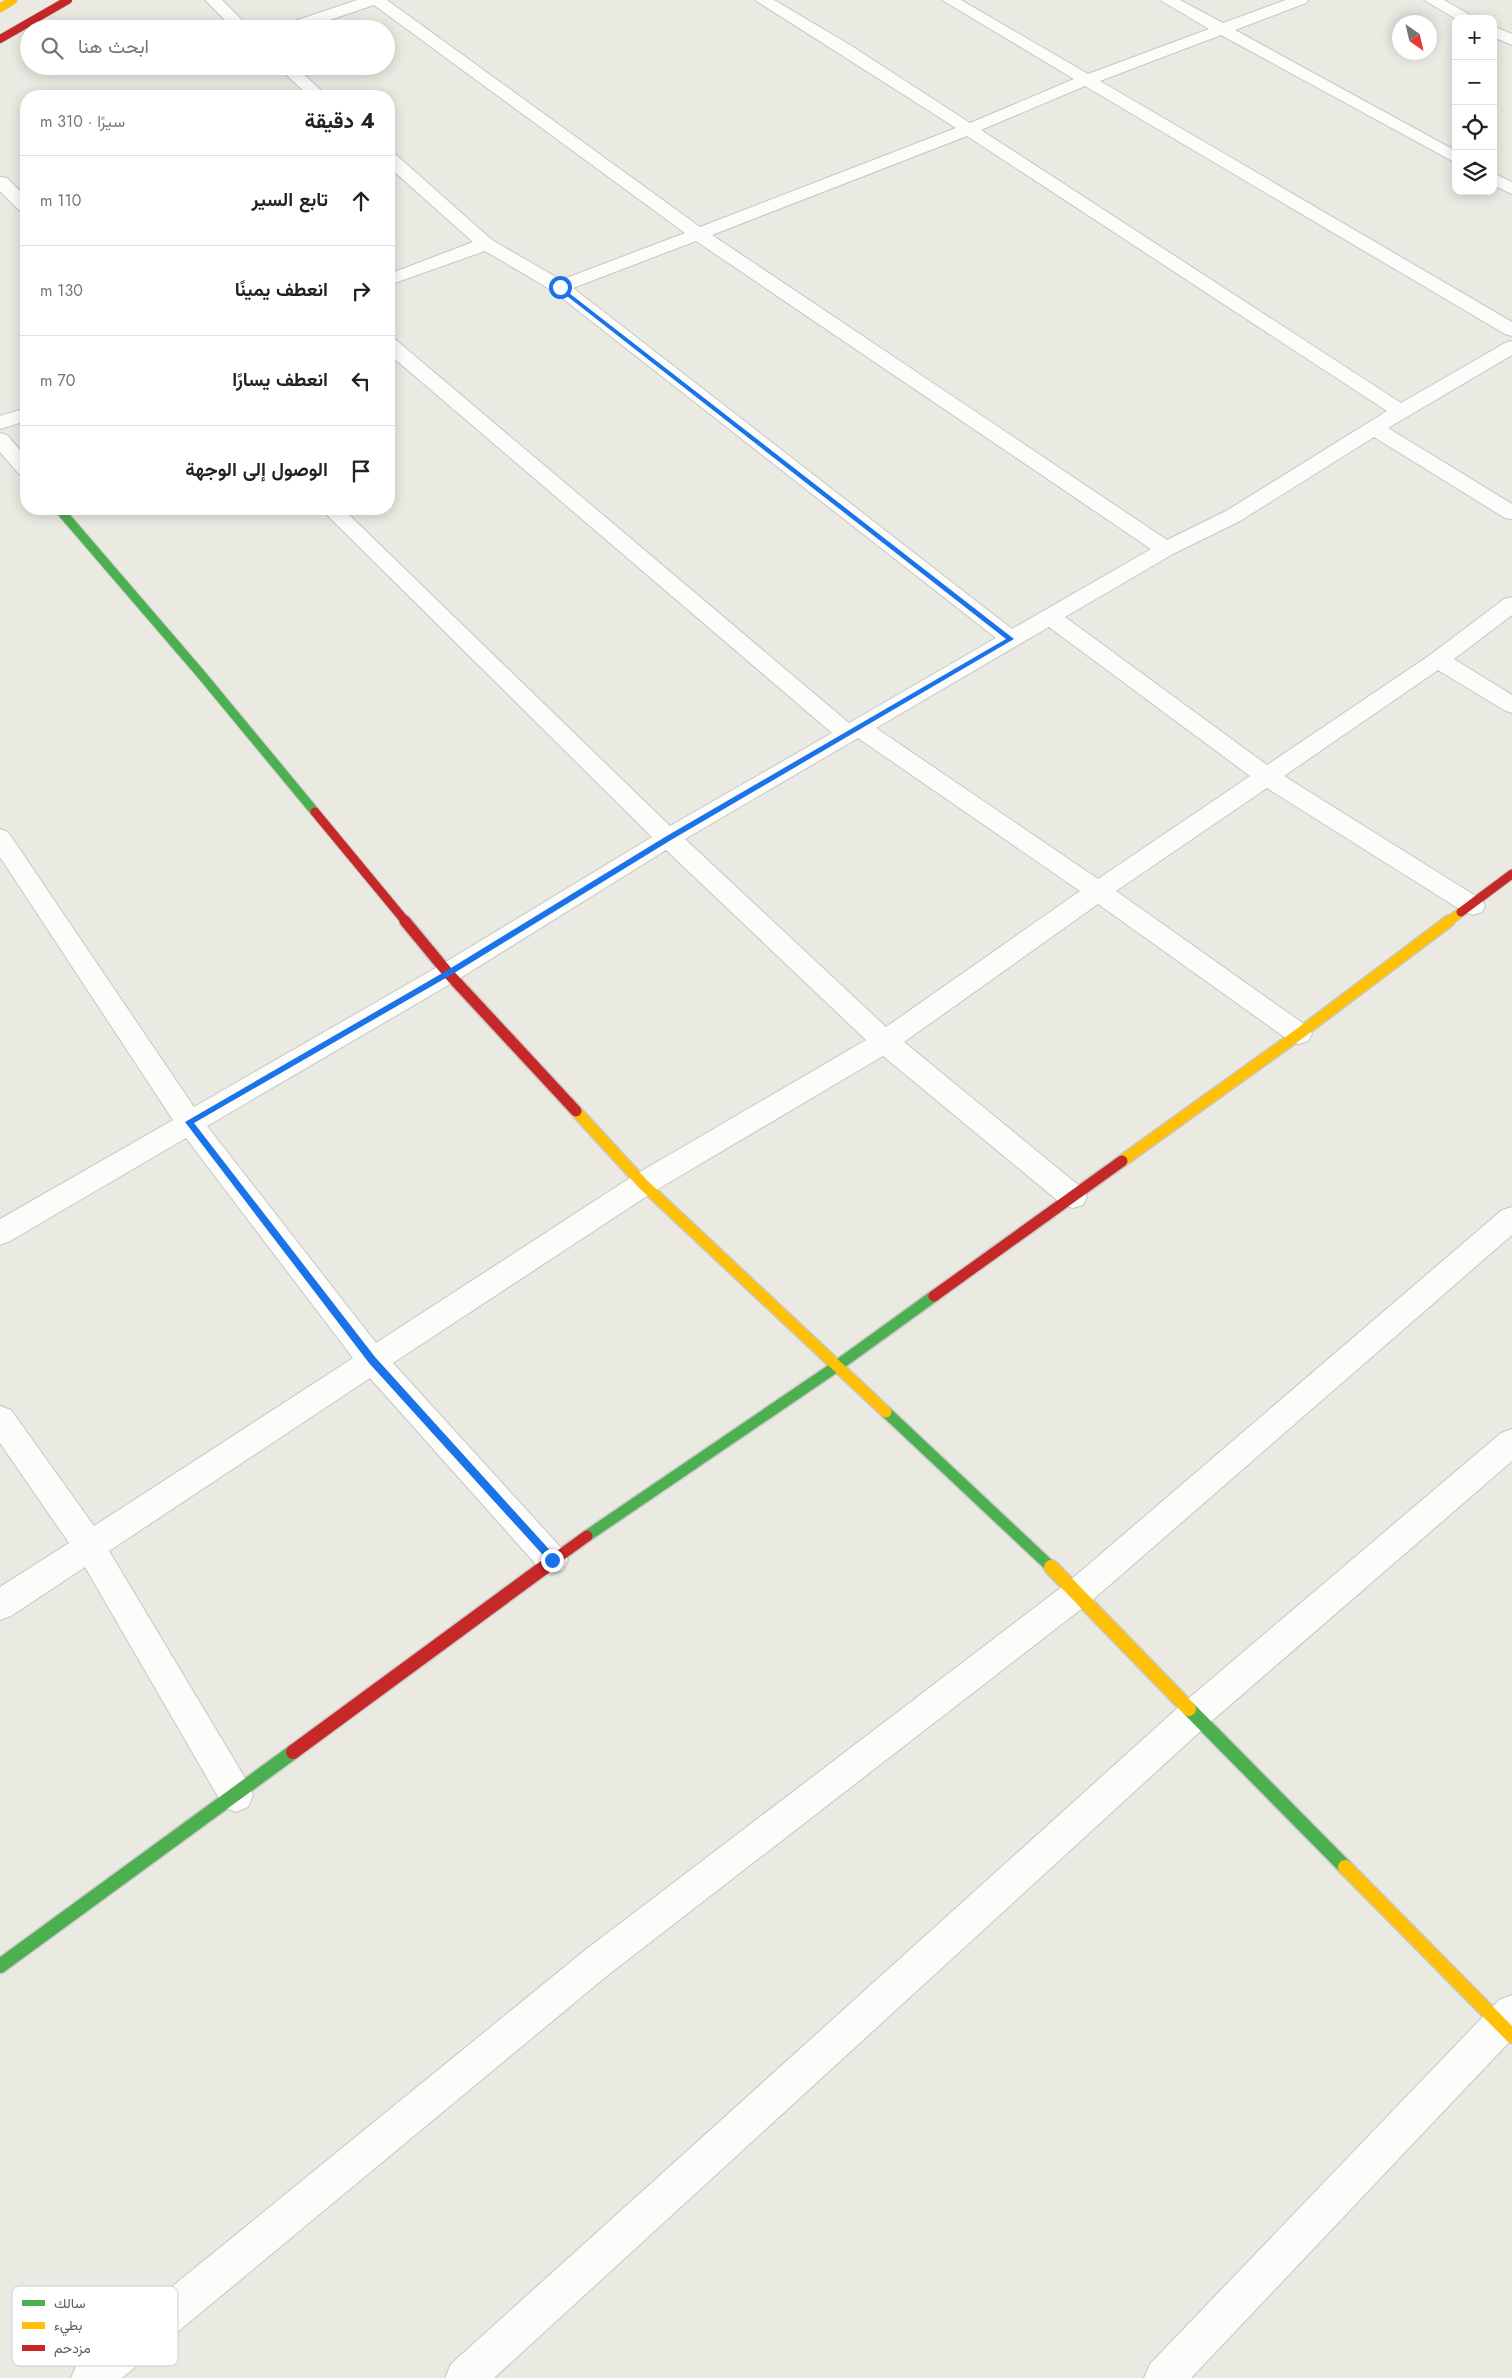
<!DOCTYPE html>
<html lang="ar">
<head>
<meta charset="utf-8">
<style>
	:root { --surface:#fff; --page:#f2f2f2; --text:#222; --muted:#767676; --line:#e0e0e0 }
	body { margin:0; font-family:Jost,Vazirmatn,sans-serif; background:var(--page); color:var(--text); direction:rtl }
	.controls { position:absolute; right:15px; top:15px; display:grid; overflow:hidden; border-radius:10px; box-shadow:0 2px 12px #0003 }
	.controls button { width:45px; height:45px; display:grid; place-items:center; padding:0; border:0; border-bottom:1px solid var(--line); background:var(--surface); color:var(--text); font:25px sans-serif }
	.compass { position:absolute; left:1392px; top:15px; width:45px; height:45px; border-radius:50%; background:var(--surface); box-shadow:0 2px 12px #0003; rotate:146deg }
	.stop { position:absolute; width:15px; height:15px; margin:-11px; border:4px solid #1a73e8; border-radius:50%; background:#fff }
	.stop.end { background:#1a73e8; border-color:#fff; box-shadow:0 1px 5px #0008 }
	.list { margin:0; padding:0; list-style:none }
	h2 { display:flex; justify-content:space-between; align-items:center; height:65px; margin:0; padding:0 20px; font-size:21px }
	h2 small { font-size:16px; font-weight:400; color:var(--muted) }
	.list li { display:grid; grid-template-columns:32px 1fr auto; gap:15px; align-items:center; box-sizing:border-box; height:90px; padding:0 20px; border-top:1px solid var(--line) }
	.list b { display:block; font-size:19px; white-space:nowrap }
	.list em { font-size:16px; font-style:normal; color:var(--muted) }
	.icon { flex:none; width:28px; height:28px; fill:none; stroke:currentColor; stroke-width:2; stroke-linecap:round; stroke-linejoin:round }
	.map { position:relative; flex:none; width:1512px; height:2378px; overflow:hidden; direction:ltr }
	.search { position:absolute; background:var(--surface); box-shadow:0 2px 12px #0003; left:20px; top:20px; width:375px; height:55px; display:flex; align-items:center; gap:12px; box-sizing:border-box; padding:0 18px; border-radius:28px; color:var(--muted); font-size:19px }
	.panel { position:absolute; background:var(--surface); box-shadow:0 2px 12px #0003; left:20px; top:90px; width:375px; height:425px; border-radius:20px; direction:rtl }
	.map>svg:first-child { display:block }
</style>
</head>
<body>
<div class="map">
<svg width="1512" height="2378" viewBox="0 0 1512 2378">
	<rect width="100%" height="100%" fill="#eae9e2"/>
	<g fill="none" stroke-linecap="round" stroke-linejoin="round">
		<defs>
			<g id="street">
				<polygon points="205,0 222,0 251,29 234,29"/>
				<path d="M 357,0 L 387,0 L 700,227 L 956,128 L 755,0 L 774,0 L 850,45 L 970,123 L 1074,79 L 942,0 L 961,0 L 1088,74 L 1209,29 L 1160,0 L 1180,0 L 1223,23 L 1286,0 L 1308,0 L 1306,3 L 1235,30 L 1456,151 L 1456,163 L 1221,35 L 1100,81 L 1512,322 L 1512,336 L 1505,334 L 1085,86 L 981,130 L 1401,403 L 1505,343 L 1512,341 L 1512,355 L 1388,428 L 1512,504 L 1512,519 L 1505,518 L 1374,437 L 1240,521 L 1173,554 L 1065,617 L 1267,765 L 1430,655 L 1504,599 L 1512,597 L 1512,615 L 1454,659 L 1512,695 L 1512,713 L 1504,710 L 1438,670 L 1284,776 L 1482,900 L 1485,906 L 1482,912 L 1473,915 L 1464,912 L 1267,788 L 1116,891 L 1308,1027 L 1312,1034 L 1308,1041 L 1299,1044 L 1290,1041 L 1098,904 L 904,1042 L 1083,1189 L 1087,1197 L 1083,1205 L 1073,1208 L 1063,1205 L 883,1056 L 653,1192 L 393,1363 L 563,1550 L 568,1560 L 563,1570 L 552,1574 L 541,1570 L 370,1378 L 109,1551 L 248,1783 L 253,1795 L 248,1807 L 236,1812 L 224,1807 L 85,1567 L 11,1616 L 0,1620 L 0,1587 L 69,1543 L 0,1443 L 0,1406 L 11,1410 L 94,1526 L 353,1358 L 186,1138 L 10,1241 L 0,1245 L 0,1219 L 173,1120 L 0,857 L 0,829 L 8,832 L 194,1107 L 439,966 L 652,837 L 321,509 L 343,509 L 670,826 L 832,733 L 389,354 L 389,338 L 396,340 L 849,723 L 996,638 L 553,291 L 485,251 L 389,285 L 389,274 L 473,242 L 389,167 L 389,153 L 395,154 L 492,240 L 561,280 L 685,233 L 374,5 L 303,29 L 278,29 L 280,26 ZM 967,136 L 1387,411 L 1226,511 L 1167,540 L 712,235 ZM 696,241 L 1151,549 L 1012,629 L 573,288 ZM 1049,627 L 1250,776 L 1098,879 L 876,728 ZM 858,738 L 1080,891 L 886,1027 L 685,839 ZM 666,850 L 866,1040 L 633,1176 L 376,1343 L 207,1126 L 457,980 Z"/>
				<polygon points="1424,0 1444,0 1477,19 1456,19"/>
				<polygon points="1493,26 1512,34 1512,45 1493,37"/>
				<polygon points="277,66 295,66 327,96 309,96"/>
				<polygon points="1493,173 1512,182 1512,194 1493,185"/>
				<polygon points="0,177 7,178 26,197 26,212 20,211 0,191"/>
				<polygon points="26,408 26,421 0,429 0,416"/>
				<polygon points="0,433 7,435 26,457 26,476 19,474 0,452"/>
				<polygon points="1512,1207 1512,1235 1089,1603 608,1975 122,2378 71,2378 77,2364 584,1951 1067,1583 1502,1210"/>
				<polygon points="1512,1429 1512,1461 1206,1726 494,2378 445,2378 451,2364 1182,1704 1501,1433"/>
				<polygon points="1512,1995 1512,2039 1191,2378 1144,2378 1150,2364 1499,2000"/>
			</g>
			<polyline id="fast-far2" points="59,509 200,673 315,812"/>
			<g id="fast-far1">
				<polyline points="886,1412 1051,1567"/>
				<polyline points="587,1536 837,1366 934,1296"/>
			</g>
			<g id="fast">
				<polyline points="1189,1709 1345,1867"/>
				<polyline points="0,1966 293,1752"/>
			</g>
			<polyline id="slow-far3" points="0,8 13,0"/>
			<polyline id="slow-far2" points="1448,922 1461,912"/>
			<g id="slow-far1">
				<polyline points="576,1111 643,1184 886,1412"/>
				<polyline points="1122,1161 1299,1034 1449,921"/>
			</g>
			<g id="slow">
				<polyline points="1051,1567 1189,1709"/>
				<polyline points="1345,1867 1512,2036"/>
			</g>
			<polyline id="jam-far3" points="0,39 68,0"/>
			<g id="jam-far2">
				<polyline points="315,812 406,922"/>
				<polyline points="1461,912 1512,874"/>
			</g>
			<g id="jam-far1">
				<polyline points="405,921 448,973 576,1111"/>
				<polyline points="934,1296 1122,1161"/>
				<polyline points="544,1567 587,1536"/>
			</g>
			<polyline id="jam" points="293,1752 546,1566"/>
		</defs>
		<use href="#street" stroke="#c6c7c5" stroke-width="2"/>
		<use href="#fast-far2" stroke="#c7c8c6" stroke-width="11"/>
		<use href="#fast-far1" stroke="#c7c8c6" stroke-width="14"/>
		<use href="#fast" stroke="#c7c8c6" stroke-width="17"/>
		<use href="#slow-far3" stroke="#c7c8c6" stroke-width="9"/>
		<use href="#slow-far2" stroke="#c7c8c6" stroke-width="11"/>
		<use href="#slow-far1" stroke="#c7c8c6" stroke-width="14"/>
		<use href="#slow" stroke="#c7c8c6" stroke-width="17"/>
		<use href="#jam-far3" stroke="#c7c8c6" stroke-width="9"/>
		<use href="#jam-far2" stroke="#c7c8c6" stroke-width="11"/>
		<use href="#jam-far1" stroke="#c7c8c6" stroke-width="14"/>
		<use href="#jam" stroke="#c7c8c6" stroke-width="17"/>
		<use href="#street" fill="#fcfcfb" fill-rule="evenodd"/>
		<use href="#fast-far2" stroke="#4caf50" stroke-width="9"/>
		<use href="#fast-far1" stroke="#4caf50" stroke-width="11"/>
		<use href="#fast" stroke="#4caf50" stroke-width="14"/>
		<use href="#slow-far3" stroke="#ffc107" stroke-width="8"/>
		<use href="#slow-far2" stroke="#ffc107" stroke-width="9"/>
		<use href="#slow-far1" stroke="#ffc107" stroke-width="11"/>
		<use href="#slow" stroke="#ffc107" stroke-width="14"/>
		<use href="#jam-far3" stroke="#c62828" stroke-width="8"/>
		<use href="#jam-far2" stroke="#c62828" stroke-width="9"/>
		<use href="#jam-far1" stroke="#c62828" stroke-width="11"/>
		<use href="#jam" stroke="#c62828" stroke-width="14"/>
	</g>
	<polygon fill="#1a73e8" points="560,286 1014,639 671,840 451,975 194,1123 375,1357 556,1557 557,1560 552,1565 369,1363 185,1122 446,971 665,837 1006,639 558,289"/>
	<rect x="12" y="2286" width="166" height="80" rx="8" fill="#fff" stroke="#cdced0" stroke-width="1"/>
	<rect x="22" y="2300" width="23" height="6" fill="#4caf50"/>
	<rect x="22" y="2322" width="23" height="7" fill="#ffc107"/>
	<rect x="22" y="2345" width="23" height="6" fill="#c62828"/>
	<g font-size="14" fill="#585c62">
		<text x="54" y="2308">سالك</text>
		<text x="54" y="2330">بطيء</text>
		<text x="54" y="2353">مزدحم</text>
	</g>
</svg>
<div class="controls">
<button>+</button>
<button>−</button>
<button><svg class="icon" aria-label="locate" viewBox="0 0 24 24"><circle cx="12" cy="12" r="6"/><path d="M12 2v4M12 18v4M2 12h4M18 12h4"/></svg></button>
<button><svg class="icon" aria-label="layers" viewBox="0 0 24 24"><path d="M12 4l9 5-9 5-9-5zM3 14l9 5 9-5"/></svg></button>
</div>
<svg class="compass" viewBox="-18 -18 36 36"><path d="M0-13l5 13h-10z" fill="#e53935"/><path d="M0 13l5-13h-10z" fill="#767676"/></svg>
<div class="stop" style="left:560px;top:287px"></div>
<div class="stop end" style="left:552px;top:1560px"></div>
<div class="search"><svg class="icon" aria-label="search" viewBox="0 0 24 24"><circle cx="10" cy="10" r="6"/><path d="M15 15l6 6"/></svg>ابحث هنا</div>
<section class="panel">
<h2>4 دقيقة<small>سيرًا · 310 m</small></h2>
<ul class="list">
<li><svg class="icon" aria-label="ahead" viewBox="0 0 24 24"><path d="M12 20V5M6 11l6-6 6 6"/></svg><div><b>تابع السير</b></div><em>110 m</em></li>
<li><svg class="icon" aria-label="right" viewBox="0 0 24 24"><path d="M7 20v-9h11M14 6l5 5-5 5"/></svg><div><b>انعطف يمينًا</b></div><em>130 m</em></li>
<li><svg class="icon" aria-label="left" viewBox="0 0 24 24"><path d="M17 20v-9H6M10 6l-5 5 5 5"/></svg><div><b>انعطف يسارًا</b></div><em>70 m</em></li>
<li><svg class="icon" aria-label="arrive" viewBox="0 0 24 24"><path d="M6 21V4h12l-3 4 3 4H6"/></svg><div><b>الوصول إلى الوجهة</b></div></li>
</ul>
</section>
</div>
</body>
</html>
